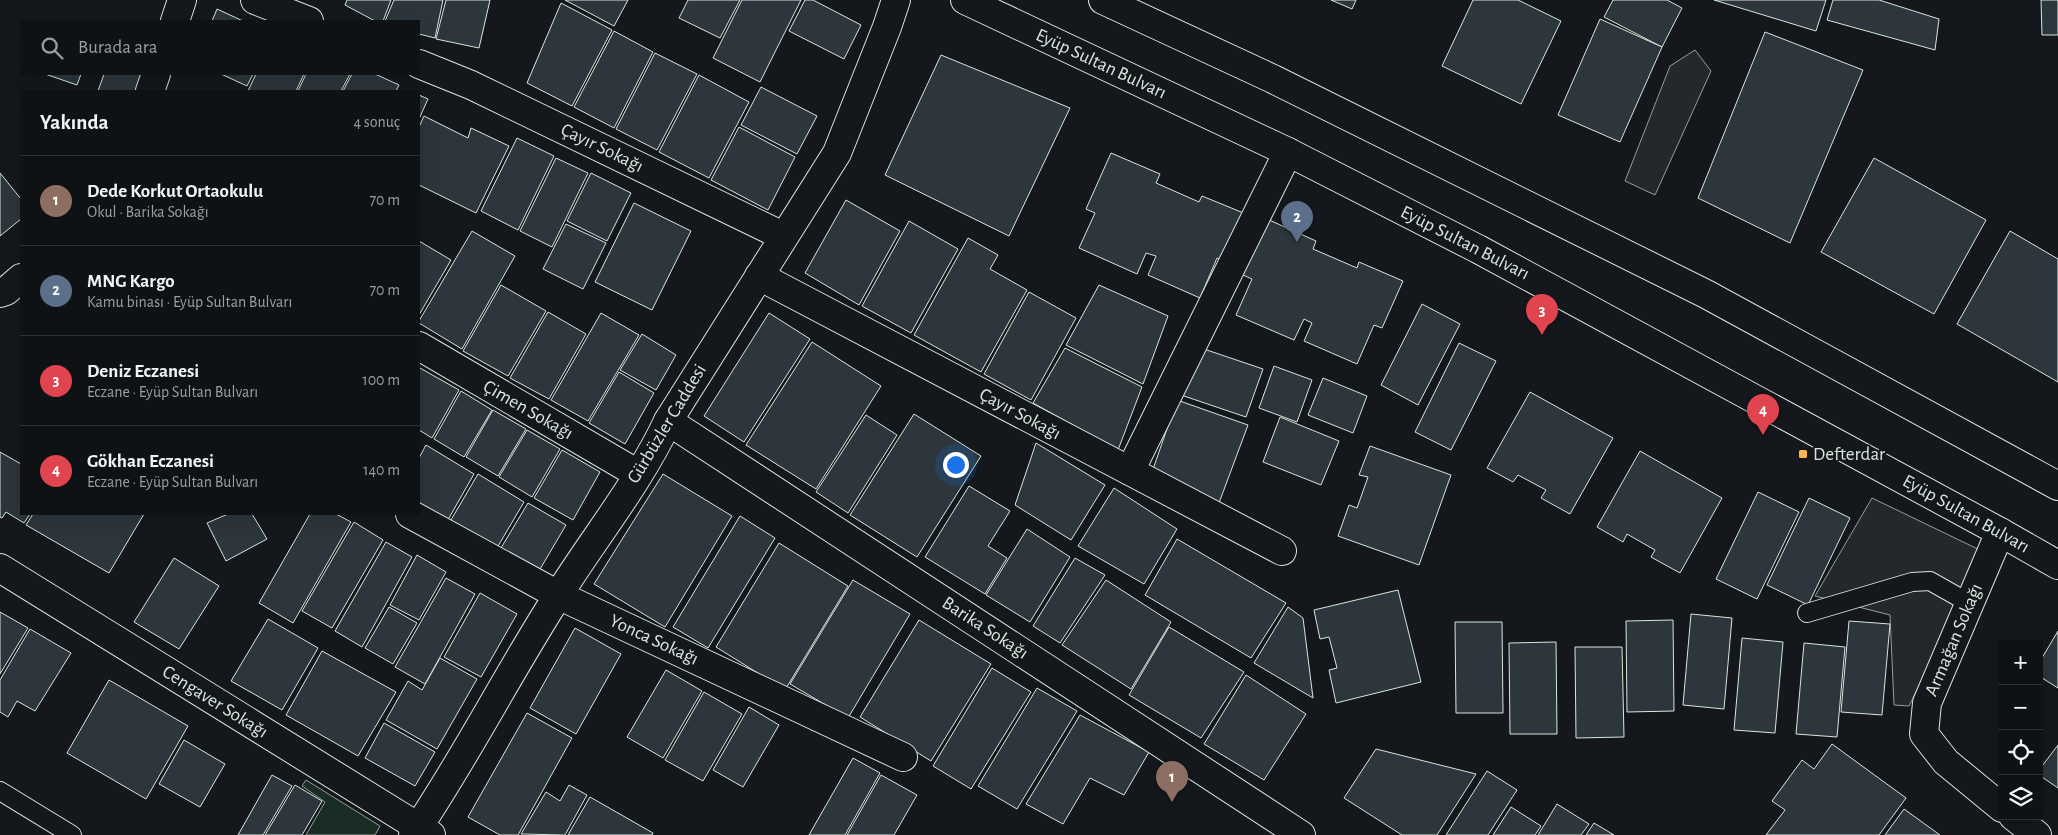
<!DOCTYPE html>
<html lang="tr">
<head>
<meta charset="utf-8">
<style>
	:root { --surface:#0f1215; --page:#181b1e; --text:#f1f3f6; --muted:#9b9ea0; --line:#2f3234; --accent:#ffb74d }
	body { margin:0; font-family:"Alegreya Sans",sans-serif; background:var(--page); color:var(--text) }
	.controls { position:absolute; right:15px; bottom:15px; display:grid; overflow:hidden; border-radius:0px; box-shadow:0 5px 20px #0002 }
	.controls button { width:45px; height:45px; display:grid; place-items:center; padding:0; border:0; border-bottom:1px solid var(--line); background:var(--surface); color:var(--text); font:25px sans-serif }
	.you { position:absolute; left:955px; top:464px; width:18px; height:18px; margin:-12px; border:4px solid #fff; border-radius:50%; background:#1a73e8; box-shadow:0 0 0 8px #1a73e833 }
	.badge { display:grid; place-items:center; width:32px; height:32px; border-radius:50%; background:var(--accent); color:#fff; font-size:16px; font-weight:700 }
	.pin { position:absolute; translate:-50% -41px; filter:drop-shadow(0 1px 2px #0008) }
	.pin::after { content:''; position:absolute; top:26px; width:18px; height:15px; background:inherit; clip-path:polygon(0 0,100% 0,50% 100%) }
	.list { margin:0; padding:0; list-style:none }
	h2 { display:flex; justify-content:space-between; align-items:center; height:65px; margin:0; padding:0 20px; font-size:21px }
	h2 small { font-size:16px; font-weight:400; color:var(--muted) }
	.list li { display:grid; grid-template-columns:32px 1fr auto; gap:15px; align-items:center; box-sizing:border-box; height:90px; padding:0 20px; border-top:1px solid var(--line) }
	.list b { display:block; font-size:19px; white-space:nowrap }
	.list p { margin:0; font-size:16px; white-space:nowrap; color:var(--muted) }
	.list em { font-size:16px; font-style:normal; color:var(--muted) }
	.icon { flex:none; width:28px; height:28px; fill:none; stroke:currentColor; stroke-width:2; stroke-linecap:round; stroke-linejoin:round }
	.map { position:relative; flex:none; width:2058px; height:835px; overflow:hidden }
	.search { position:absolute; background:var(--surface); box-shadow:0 5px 20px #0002; left:20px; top:20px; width:400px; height:55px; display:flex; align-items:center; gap:12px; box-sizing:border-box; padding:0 18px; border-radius:0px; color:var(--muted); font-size:19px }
	.panel { position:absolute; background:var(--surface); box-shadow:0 5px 20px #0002; left:20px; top:90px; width:400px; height:425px; border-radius:0px }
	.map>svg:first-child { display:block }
</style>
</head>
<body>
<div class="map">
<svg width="2058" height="835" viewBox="0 0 2058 835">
	<rect width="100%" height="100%" fill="#14181c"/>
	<polygon fill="#1a2d24" stroke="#939e99" points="306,780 380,826 375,835 306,835 325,802 302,786"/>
	<g fill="#24282b" stroke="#939e99">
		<polygon points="1695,50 1711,71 1655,195 1625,181 1670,66"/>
		<polygon points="1872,498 1986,553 1909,706 1894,705 1890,615 1815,596"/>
	</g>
	<g fill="#2c363c" stroke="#d8e6dc">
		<polygon points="347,0 391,0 383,21 375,21 345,5"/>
		<polygon points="394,0 443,0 435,38 419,34 419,21 385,21"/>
		<polygon points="446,0 490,0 479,48 436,39"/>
		<polygon points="565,0 628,0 614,26"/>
		<polygon points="688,0 740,0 720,38 679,18"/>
		<polygon points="742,0 801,0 760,82 713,58"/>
		<polygon points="805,0 813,0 861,25 844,59 789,31"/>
		<polygon points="1331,0 1356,0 1352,9"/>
		<polygon points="1473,0 1518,0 1561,21 1521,104 1442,66"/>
		<polygon points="1613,0 1667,0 1682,8 1662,47 1604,17"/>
		<polygon points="1714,0 1826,0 1816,31"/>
		<polygon points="1833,0 1879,0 1939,19 1935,50 1827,20"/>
		<polygon points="2041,0 2058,0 2058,35 2042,35"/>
		<polygon points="561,3 612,30 572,106 527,83"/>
		<polygon points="217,9 243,21 212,21"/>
		<polygon points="1600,19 1662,47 1620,142 1558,115"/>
		<polygon points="614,31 653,52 614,128 574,107"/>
		<polygon points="1765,32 1863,70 1790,243 1698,198"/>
		<polygon points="655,53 697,74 657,150 616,129"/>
		<polygon points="941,55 1070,108 1009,236 885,175"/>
		<polygon points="45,74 81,74 77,85"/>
		<polygon points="104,74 145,74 139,91 98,91"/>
		<polygon points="221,74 253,74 247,86"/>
		<polygon points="256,74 304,74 296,91 248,91"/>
		<polygon points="306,74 350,74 341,91 298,91"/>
		<polygon points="352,74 375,74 399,85 396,91 343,91"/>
		<polygon points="699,75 749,102 709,178 659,152"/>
		<polygon points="761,87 817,116 797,154 741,125"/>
		<polygon points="419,95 428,99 419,119"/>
		<polygon points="424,116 468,138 471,128 509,146 476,213 419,185 419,127"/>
		<polygon points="739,127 795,157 768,210 711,180"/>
		<polygon points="517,138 554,156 518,230 481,211"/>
		<polygon points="1111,153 1160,174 1156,183 1199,202 1202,196 1246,214 1225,262 1217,258 1200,298 1148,275 1156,256 1146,253 1137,274 1079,248 1095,213 1086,209"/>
		<polygon points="556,158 588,173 552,247 520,231"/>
		<polygon points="1874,158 1986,220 1934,314 1821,252"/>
		<polygon points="0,173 21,199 21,219 0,236"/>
		<polygon points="591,173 631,193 607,241 567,221"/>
		<polygon points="846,200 900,231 859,305 805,273"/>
		<polygon points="634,203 691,231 652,310 595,282"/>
		<polygon points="1267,219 1316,241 1313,249 1357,268 1359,262 1403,281 1382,328 1374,325 1357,364 1304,341 1312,323 1304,319 1294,340 1236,315 1252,279 1243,275"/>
		<polygon points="909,221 958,249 911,333 862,306"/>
		<polygon points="566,224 606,243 583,289 543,269"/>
		<polygon points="472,231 515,256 462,349 419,323 419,321"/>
		<polygon points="2010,231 2058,259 2058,382 1957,324"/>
		<polygon points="968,238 998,255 990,269 1027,290 981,372 914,335"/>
		<polygon points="419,241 451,260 419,315"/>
		<polygon points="501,285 546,311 508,376 463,351"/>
		<polygon points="1099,285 1168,316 1143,384 1066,345"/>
		<polygon points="1029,292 1076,318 1031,400 984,374"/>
		<polygon points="1422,304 1460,324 1418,405 1381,385"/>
		<polygon points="548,312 586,334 549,399 510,378"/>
		<polygon points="601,313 639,335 588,421 551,400"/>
		<polygon points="769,313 810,339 744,442 704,416"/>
		<polygon points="642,334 676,355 656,390 620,370"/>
		<polygon points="812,342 881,386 816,489 746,445"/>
		<polygon points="1459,343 1496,361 1451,450 1415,432"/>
		<polygon points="1198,347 1263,369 1246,417 1181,395"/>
		<polygon points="1065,348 1142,387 1118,450 1033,403"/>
		<polygon points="1274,366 1312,380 1297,422 1259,408"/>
		<polygon points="420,368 459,390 432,438 419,430 419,370"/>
		<polygon points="619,372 654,393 625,444 589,423"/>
		<polygon points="1323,378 1367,396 1353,433 1308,415"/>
		<polygon points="461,391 492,410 464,457 434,439"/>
		<polygon points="1530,392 1613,438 1570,514 1541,498 1546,490 1518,475 1513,482 1487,468"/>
		<polygon points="1177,400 1248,425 1219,503 1151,475"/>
		<polygon points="493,410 526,429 498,476 466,457"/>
		<polygon points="914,414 981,456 917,557 850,515"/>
		<polygon points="866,415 897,435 848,513 816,492"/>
		<polygon points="1280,417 1339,441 1321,485 1263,462"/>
		<polygon points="527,430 560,449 532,497 499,477"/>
		<polygon points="1036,443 1105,485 1071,540 1015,505"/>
		<polygon points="426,445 474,474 445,525 419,510 419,458"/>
		<polygon points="1370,446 1451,475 1419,565 1338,536 1349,505 1357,508 1368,477 1359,475"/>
		<polygon points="562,450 600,472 573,520 534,498"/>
		<polygon points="1640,451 1722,498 1680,573 1651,557 1655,550 1627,534 1623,542 1597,527"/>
		<polygon points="0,452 21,464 21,514 30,514 24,523 6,512 2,518 0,517"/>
		<polygon points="478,474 524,502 494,553 448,525"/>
		<polygon points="663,474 732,516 665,627 594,584"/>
		<polygon points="969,486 1010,511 988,546 1007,558 985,594 925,557"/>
		<polygon points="1114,488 1177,529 1144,584 1078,546"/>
		<polygon points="1758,492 1799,512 1757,599 1716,579"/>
		<polygon points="1809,498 1850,518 1808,605 1767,585"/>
		<polygon points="528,503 566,525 536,576 498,553"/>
		<polygon points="33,514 144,514 109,573 26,525"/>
		<polygon points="228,514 252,514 267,539 226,561 207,523"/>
		<polygon points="310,514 336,514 351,522 293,623 259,603"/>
		<polygon points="740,516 775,538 708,648 673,627"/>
		<polygon points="354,522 383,540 332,628 302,611"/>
		<polygon points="1027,529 1070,557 1030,622 986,595"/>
		<polygon points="1177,539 1286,603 1251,658 1145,595"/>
		<polygon points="386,542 412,557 362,647 335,631"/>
		<polygon points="779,543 848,586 785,690 716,647"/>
		<polygon points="417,555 446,572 419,620 390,605"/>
		<polygon points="174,558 219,586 179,649 134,622"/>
		<polygon points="1075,558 1105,575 1060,643 1033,626"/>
		<polygon points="446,578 475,594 425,684 395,667"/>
		<polygon points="853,580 910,614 848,718 790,684"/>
		<polygon points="1106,580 1171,622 1131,689 1062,645"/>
		<polygon points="1398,590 1421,682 1336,703 1329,670 1337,668 1329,637 1320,639 1314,610"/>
		<polygon points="480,593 517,614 481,677 444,657"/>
		<polygon points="389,607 417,623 393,664 365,648"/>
		<polygon points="1288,607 1303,618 1313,698 1254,663"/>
		<polygon points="0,612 28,628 0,674"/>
		<polygon points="1691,614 1732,618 1724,709 1683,705"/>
		<polygon points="268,619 318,648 282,710 231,681"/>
		<polygon points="919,620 991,664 931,761 860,717"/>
		<polygon points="1673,620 1674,711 1627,712 1626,621"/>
		<polygon points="1849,621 1890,624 1882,715 1841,712"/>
		<polygon points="1455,622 1502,622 1503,713 1456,713"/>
		<polygon points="1169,627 1244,672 1201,738 1129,695"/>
		<polygon points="575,628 621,654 576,734 530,708"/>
		<polygon points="30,629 71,653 35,711 17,701 8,717 0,712 0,680"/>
		<polygon points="2058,631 2058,688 2039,676 2039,663"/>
		<polygon points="1742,638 1783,642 1775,733 1734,730"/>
		<polygon points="1556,642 1557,734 1510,734 1509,643"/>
		<polygon points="1804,643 1845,647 1837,737 1796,734"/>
		<polygon points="1575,647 1622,647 1624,737 1576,738"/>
		<polygon points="322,651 396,692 358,756 286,715"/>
		<polygon points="440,658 477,679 437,749 386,720 408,681 422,690"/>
		<polygon points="992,668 1031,692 971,789 933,766"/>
		<polygon points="666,670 702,691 663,758 627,737"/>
		<polygon points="1246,675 1306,714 1264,780 1204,744"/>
		<polygon points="109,680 188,726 146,799 67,753"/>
		<polygon points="1037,688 1077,711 1017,809 978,786"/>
		<polygon points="704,692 742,714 703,781 665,760"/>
		<polygon points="749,707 779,725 743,787 713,770"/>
		<polygon points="527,713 572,738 518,835 500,835 468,817"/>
		<polygon points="1080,715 1149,752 1124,795 1090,778 1063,824 1026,804"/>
		<polygon points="384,723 435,752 415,786 365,758"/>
		<polygon points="184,740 225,764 200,807 159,784"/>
		<polygon points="1832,744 1906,798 1879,835 1766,835 1785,810 1772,801 1802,760 1814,769"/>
		<polygon points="2058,745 2058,788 2039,775 2039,770"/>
		<polygon points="1376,749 1476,774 1437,835 1402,835 1344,798"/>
		<polygon points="853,758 880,773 845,835 809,835"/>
		<polygon points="1487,771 1517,790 1488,835 1446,835"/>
		<polygon points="272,775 292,786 263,835 238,835"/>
		<polygon points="881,775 917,795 894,835 847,835"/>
		<polygon points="295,785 322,801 302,835 265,835"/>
		<polygon points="569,785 587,795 565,835 521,834 546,792 560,801"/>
		<polygon points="590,797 653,833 652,835 568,835"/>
		<polygon points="1557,804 1589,824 1581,835 1538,835"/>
		<polygon points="1511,807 1541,826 1535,835 1493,835"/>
		<polygon points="1904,809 1940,835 1885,835"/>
		<polygon points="1594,823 1614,835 1586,835"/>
	</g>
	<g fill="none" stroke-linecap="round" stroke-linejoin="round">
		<defs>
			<g id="service">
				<polyline points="1807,613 1912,582 1930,581 1969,603"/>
				<polyline points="0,791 72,835"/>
			</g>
			<g id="minor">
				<polyline points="255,0 309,21"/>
				<polyline points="419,64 471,85 783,236"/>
				<polyline points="759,276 1282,551"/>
				<polyline points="419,346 638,474"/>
				<polyline points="668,421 1301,835"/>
				<polyline points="1130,471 1288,152"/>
				<polyline points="410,514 558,595 903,757"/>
				<polyline points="2000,532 1927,703 1924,734 1946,762 2002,808"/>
				<polyline points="0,568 431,835"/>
				<polyline points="2013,816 2037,835"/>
			</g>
			<g id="tertiary">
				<polyline points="175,21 182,0"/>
				<polyline points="150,91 156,74"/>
				<polyline points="0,293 6,291 21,278"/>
				<path d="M 413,835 C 466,757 508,673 559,594 C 595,537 640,481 668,421 L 837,153 L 887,27 L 896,0"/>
			</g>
			<g id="primary">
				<polyline points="965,0 1288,152 1478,249 2000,532 2058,565"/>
				<polyline points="1103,0 1273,79 1706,294 2058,486"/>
			</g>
		</defs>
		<use href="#service" stroke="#d8e6dc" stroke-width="20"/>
		<use href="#minor" stroke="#d8e6dc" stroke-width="30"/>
		<use href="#tertiary" stroke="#d8e6dc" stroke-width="30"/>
		<use href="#primary" stroke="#d8e6dc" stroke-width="30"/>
		<use href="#service" stroke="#14181c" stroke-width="18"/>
		<use href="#minor" stroke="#14181c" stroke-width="28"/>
		<use href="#tertiary" stroke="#14181c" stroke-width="28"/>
		<use href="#primary" stroke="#14181c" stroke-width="28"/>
	</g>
	<rect fill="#ffb74d" stroke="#14181c" stroke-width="2" x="1798" y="449" width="10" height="10" rx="2.5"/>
	<g text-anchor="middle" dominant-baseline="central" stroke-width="4" stroke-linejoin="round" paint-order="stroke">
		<g font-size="19" fill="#d8e6dc" stroke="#14181c">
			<text transform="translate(1101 64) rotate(25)">Eyüp Sultan Bulvarı</text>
			<text transform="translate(602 148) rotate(26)">Çayır Sokağı</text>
			<text transform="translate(1465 243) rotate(27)">Eyüp Sultan Bulvarı</text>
			<text transform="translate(528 410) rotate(30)">Çimen Sokağı</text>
			<text transform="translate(1020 414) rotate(28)">Çayır Sokağı</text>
			<text transform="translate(667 424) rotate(-59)">Gürbüzler Caddesi</text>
			<text transform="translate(1966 514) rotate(29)">Eyüp Sultan Bulvarı</text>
			<text transform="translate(985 628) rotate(33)">Barika Sokağı</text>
			<text transform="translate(654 640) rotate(25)">Yonca Sokağı</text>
			<text transform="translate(1954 640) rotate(-67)">Armağan Sokağı</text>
			<text transform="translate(215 702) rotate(32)">Cengaver Sokağı</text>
		</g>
		<g font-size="19" fill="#d8e6dc" stroke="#14181c" text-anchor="start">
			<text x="1813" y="454">Defterdar</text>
		</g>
	</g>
</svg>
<div class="controls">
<button>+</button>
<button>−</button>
<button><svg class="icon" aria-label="locate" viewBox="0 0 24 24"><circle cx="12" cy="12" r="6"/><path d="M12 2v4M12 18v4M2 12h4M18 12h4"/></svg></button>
<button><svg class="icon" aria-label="layers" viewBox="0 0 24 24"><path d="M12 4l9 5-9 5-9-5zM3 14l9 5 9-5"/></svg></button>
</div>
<div class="you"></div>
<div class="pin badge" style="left:1172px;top:802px;background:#8d6e63">1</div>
<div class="pin badge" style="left:1297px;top:242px;background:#5c6f8a">2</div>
<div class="pin badge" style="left:1542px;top:335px;background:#e0444e">3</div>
<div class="pin badge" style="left:1763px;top:435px;background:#e0444e">4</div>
<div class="search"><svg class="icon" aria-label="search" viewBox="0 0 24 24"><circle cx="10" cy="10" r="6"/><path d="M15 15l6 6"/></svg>Burada ara</div>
<section class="panel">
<h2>Yakında<small>4 sonuç</small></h2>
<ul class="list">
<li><span class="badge" style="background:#8d6e63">1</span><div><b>Dede Korkut Ortaokulu</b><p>Okul · Barika Sokağı</p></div><em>70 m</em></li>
<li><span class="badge" style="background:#5c6f8a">2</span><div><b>MNG Kargo</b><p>Kamu binası · Eyüp Sultan Bulvarı</p></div><em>70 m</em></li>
<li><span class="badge" style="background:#e0444e">3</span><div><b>Deniz Eczanesi</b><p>Eczane · Eyüp Sultan Bulvarı</p></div><em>100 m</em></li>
<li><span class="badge" style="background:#e0444e">4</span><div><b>Gökhan Eczanesi</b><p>Eczane · Eyüp Sultan Bulvarı</p></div><em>140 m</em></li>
</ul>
</section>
</div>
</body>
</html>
